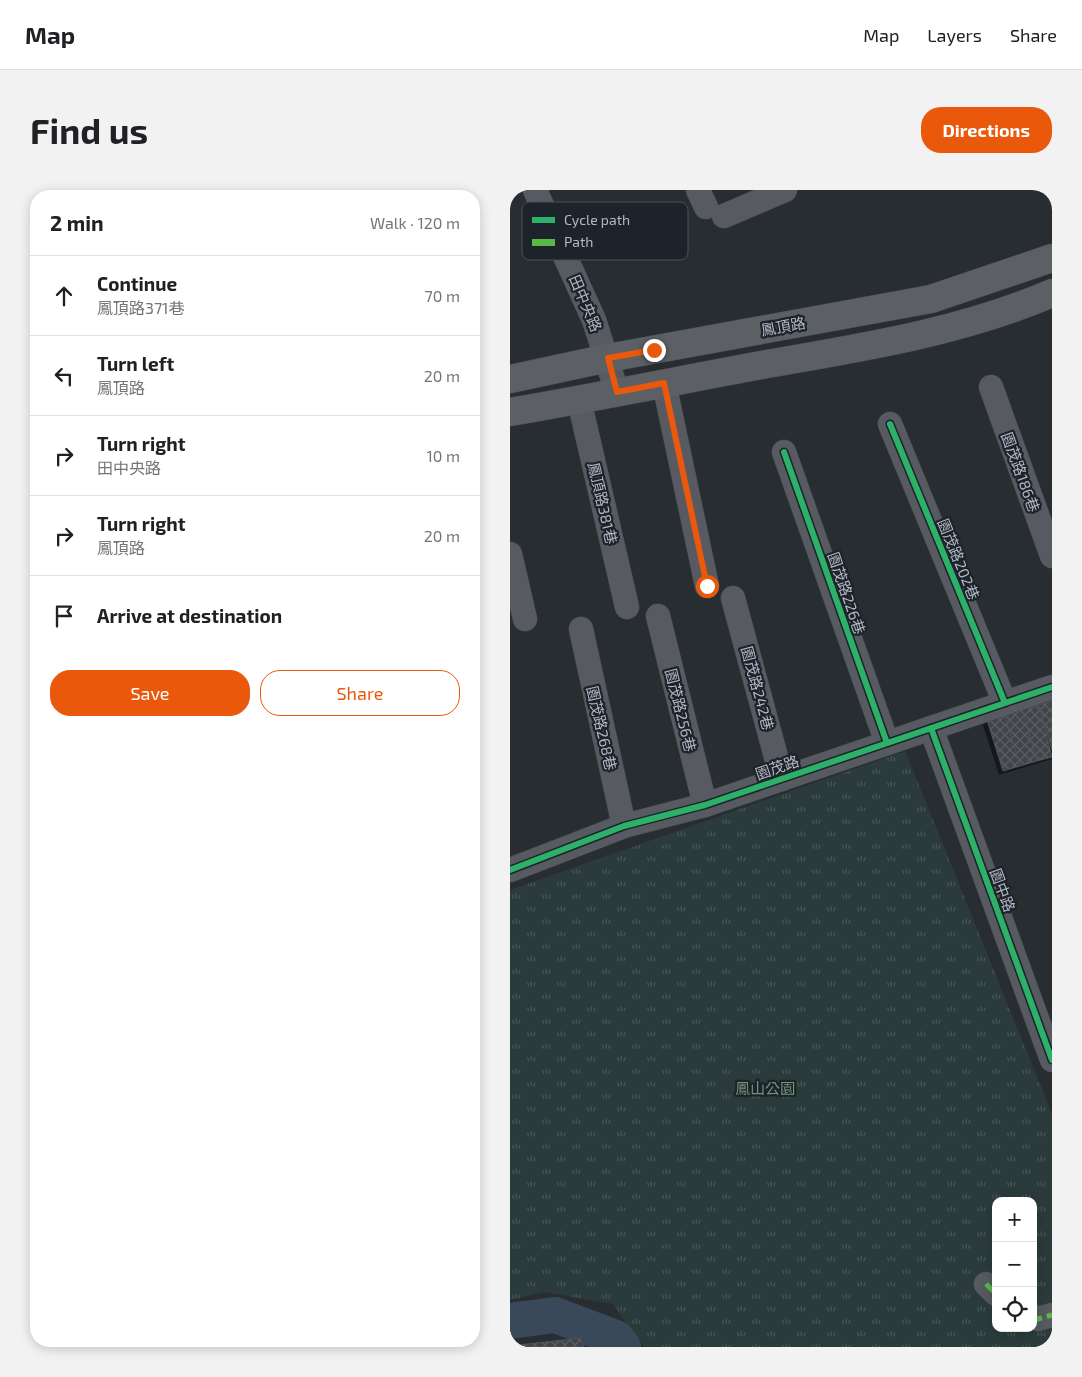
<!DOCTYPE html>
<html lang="en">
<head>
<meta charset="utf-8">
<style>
	:root { --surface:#fff; --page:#f2f2f2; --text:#202124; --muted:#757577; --line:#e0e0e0; --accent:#ea580c }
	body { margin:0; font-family:"Exo 2","Noto Sans TC",sans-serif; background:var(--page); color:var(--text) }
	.controls { position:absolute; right:15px; bottom:15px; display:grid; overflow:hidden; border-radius:10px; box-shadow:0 2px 12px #0003 }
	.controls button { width:45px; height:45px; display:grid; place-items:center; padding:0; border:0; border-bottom:1px solid var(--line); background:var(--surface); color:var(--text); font:25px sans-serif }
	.stop { position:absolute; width:15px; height:15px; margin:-11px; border:4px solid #ea580c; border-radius:50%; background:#fff }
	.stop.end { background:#ea580c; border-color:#fff; box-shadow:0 1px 5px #0008 }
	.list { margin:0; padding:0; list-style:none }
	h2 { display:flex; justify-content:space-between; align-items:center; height:65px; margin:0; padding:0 20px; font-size:21px }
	h2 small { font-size:16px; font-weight:400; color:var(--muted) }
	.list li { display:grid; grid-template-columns:32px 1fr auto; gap:15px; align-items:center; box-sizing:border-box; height:80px; padding:0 20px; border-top:1px solid var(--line) }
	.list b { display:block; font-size:19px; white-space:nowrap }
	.list p { margin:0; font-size:16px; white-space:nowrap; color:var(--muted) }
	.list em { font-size:16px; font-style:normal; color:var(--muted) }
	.actions { display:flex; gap:10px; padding:15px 20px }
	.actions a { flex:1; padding:11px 0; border:1px solid var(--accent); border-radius:20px; text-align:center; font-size:18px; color:var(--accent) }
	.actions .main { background:var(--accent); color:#fff }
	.icon { flex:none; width:28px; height:28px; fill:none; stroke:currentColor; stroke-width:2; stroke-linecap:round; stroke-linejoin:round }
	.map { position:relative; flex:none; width:542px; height:1157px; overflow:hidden; border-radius:20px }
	header { display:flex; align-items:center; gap:30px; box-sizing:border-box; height:70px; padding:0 25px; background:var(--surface); border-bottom:1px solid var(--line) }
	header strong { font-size:24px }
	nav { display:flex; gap:28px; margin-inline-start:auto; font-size:18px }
	.intro { display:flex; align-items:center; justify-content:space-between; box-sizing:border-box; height:120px; padding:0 30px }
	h1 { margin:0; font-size:35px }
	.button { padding:12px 22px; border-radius:20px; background:var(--accent); color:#fff; font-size:18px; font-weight:700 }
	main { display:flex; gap:30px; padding:0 30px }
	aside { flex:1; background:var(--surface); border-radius:20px; box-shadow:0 2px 12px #0003 }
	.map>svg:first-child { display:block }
</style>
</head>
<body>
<header>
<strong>Map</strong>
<nav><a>Map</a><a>Layers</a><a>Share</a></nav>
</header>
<div class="intro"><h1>Find us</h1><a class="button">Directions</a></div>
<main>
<aside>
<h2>2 min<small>Walk · 120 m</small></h2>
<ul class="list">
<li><svg class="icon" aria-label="ahead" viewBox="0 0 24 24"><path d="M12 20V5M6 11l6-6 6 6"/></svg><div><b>Continue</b><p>鳳頂路371巷</p></div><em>70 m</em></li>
<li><svg class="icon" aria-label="left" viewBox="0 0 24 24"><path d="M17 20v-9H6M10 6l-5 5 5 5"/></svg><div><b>Turn left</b><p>鳳頂路</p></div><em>20 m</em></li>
<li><svg class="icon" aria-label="right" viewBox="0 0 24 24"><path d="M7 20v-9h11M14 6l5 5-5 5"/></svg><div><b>Turn right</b><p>田中央路</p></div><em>10 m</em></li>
<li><svg class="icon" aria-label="right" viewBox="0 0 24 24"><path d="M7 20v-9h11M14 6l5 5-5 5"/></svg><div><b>Turn right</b><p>鳳頂路</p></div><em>20 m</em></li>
<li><svg class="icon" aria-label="arrive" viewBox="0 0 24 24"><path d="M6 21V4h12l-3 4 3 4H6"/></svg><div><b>Arrive at destination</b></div></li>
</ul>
<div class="actions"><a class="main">Save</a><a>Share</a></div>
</aside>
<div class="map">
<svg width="542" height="1157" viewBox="0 0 542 1157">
	<defs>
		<pattern id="park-tufts" width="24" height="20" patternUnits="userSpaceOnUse" patternTransform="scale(1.25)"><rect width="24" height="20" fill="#2b3b3b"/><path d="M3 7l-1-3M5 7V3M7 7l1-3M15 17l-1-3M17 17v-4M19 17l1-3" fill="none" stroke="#475556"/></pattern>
		<pattern id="building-cross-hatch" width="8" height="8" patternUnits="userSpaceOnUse" patternTransform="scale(1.25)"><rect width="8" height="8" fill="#41454a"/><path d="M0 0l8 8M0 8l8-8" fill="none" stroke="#5a5e62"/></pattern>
	</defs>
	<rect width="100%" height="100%" fill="#282d32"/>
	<path fill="url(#park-tufts)" fill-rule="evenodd" d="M 395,561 L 542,924 L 542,1157 L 134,1157 L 103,1114 L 34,1102 L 0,1110 L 0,700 ZM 486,1011 L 523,1011 L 523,1138 L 486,1138 Z"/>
	<polygon fill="#0007" points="542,513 542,569 489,585 473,535 478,531"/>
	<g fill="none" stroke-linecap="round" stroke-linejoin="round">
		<polyline stroke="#394959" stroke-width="36" points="0,1131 45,1125 106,1148 113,1157"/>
	</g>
	<g fill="url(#building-cross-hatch)" stroke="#4f5459">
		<polygon points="542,511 542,560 529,515"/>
		<polygon points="529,515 542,567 527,571 512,520"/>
		<polygon points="512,520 527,571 510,576 494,524"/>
		<polygon points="494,524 510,576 493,581 477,530"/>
		<polygon points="70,1148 74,1157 0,1157 0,1156"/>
	</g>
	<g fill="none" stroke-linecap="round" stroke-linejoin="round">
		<defs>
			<g id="street">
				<polyline points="25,0 84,130 107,202"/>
				<polyline points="188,0 196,17"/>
				<polyline points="214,26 275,0"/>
				<polyline points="154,193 197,396"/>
				<polyline points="481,197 542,366"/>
				<polyline points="69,210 117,417"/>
				<polyline points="380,234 495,513"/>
				<polyline points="274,262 377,553"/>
				<polyline points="0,364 15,429"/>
				<polyline points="223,408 272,589"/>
				<polyline points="148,426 195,615"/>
				<polyline points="71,439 114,636"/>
				<polyline points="421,538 542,870"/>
				<polyline points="0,680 114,636 195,615 542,497"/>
				<polyline points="476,1094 486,1104"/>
				<polyline points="523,1126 528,1129 542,1125"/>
			</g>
			<g id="secondary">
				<polyline points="0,189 98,168 421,109 542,68"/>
				<path d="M 0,222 C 86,207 171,190 257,174 C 354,157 451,142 542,103"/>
			</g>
		</defs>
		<use href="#street" stroke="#46494d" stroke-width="25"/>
		<use href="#secondary" stroke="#46494d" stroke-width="29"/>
		<use href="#street" stroke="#575b61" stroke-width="24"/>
		<use href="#secondary" stroke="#5c5f64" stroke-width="28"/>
		<g stroke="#58b947" stroke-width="5" stroke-dasharray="10 5" stroke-linecap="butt">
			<polyline points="476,1094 486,1104"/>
			<polyline points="523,1126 528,1129 542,1125"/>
		</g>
		<defs>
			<g id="cycleway">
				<polyline points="380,234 495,513"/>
				<polyline points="274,262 377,553"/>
				<polyline points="421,538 542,870"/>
				<polyline points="0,680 114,636 195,615 542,497"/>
			</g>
		</defs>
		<use href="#cycleway" stroke="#1c232b" stroke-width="9"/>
		<use href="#cycleway" stroke="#2db169" stroke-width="6"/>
	</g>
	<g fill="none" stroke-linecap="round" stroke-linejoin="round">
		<polyline stroke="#ea580c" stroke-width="6" points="144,160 98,168 107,202 154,193 197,396"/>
	</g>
	<g text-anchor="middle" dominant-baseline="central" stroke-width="4.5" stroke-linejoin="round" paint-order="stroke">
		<g font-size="15" fill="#b2b9c3" stroke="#1c232b">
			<text transform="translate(76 113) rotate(67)">田中央路</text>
			<text transform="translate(273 136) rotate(-10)">鳳頂路</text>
			<text transform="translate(511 282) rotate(70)">園茂路186巷</text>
			<text transform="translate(93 313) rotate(77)">鳳頂路381巷</text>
			<text transform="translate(449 369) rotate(68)">園茂路202巷</text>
			<text transform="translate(337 403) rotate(71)">園茂路226巷</text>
			<text transform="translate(248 498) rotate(75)">園茂路242巷</text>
			<text transform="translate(171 520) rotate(76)">園茂路256巷</text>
			<text transform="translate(92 538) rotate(77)">園茂路268巷</text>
			<text transform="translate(267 577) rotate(-19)">園茂路</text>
			<text transform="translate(493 700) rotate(70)">園中路</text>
		</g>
		<g font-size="15" fill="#739679" stroke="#1c232b">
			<text x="255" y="898">鳳山公園</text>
		</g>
	</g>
	<rect x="12" y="12" width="166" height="58" rx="8" fill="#1c232b" stroke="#495059" stroke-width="1"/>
	<rect x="22" y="27" width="23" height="6" fill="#2db169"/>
	<rect x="22" y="49" width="23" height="7" fill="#58b947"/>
	<g font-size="14" fill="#b2b9c3">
		<text x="54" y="35">Cycle path</text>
		<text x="54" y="57">Path</text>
	</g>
</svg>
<div class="controls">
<button>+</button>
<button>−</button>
<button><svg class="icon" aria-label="locate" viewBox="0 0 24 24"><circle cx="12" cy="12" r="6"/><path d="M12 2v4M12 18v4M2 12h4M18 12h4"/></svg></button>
</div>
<div class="stop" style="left:197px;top:396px"></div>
<div class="stop end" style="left:144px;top:160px"></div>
</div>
</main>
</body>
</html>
